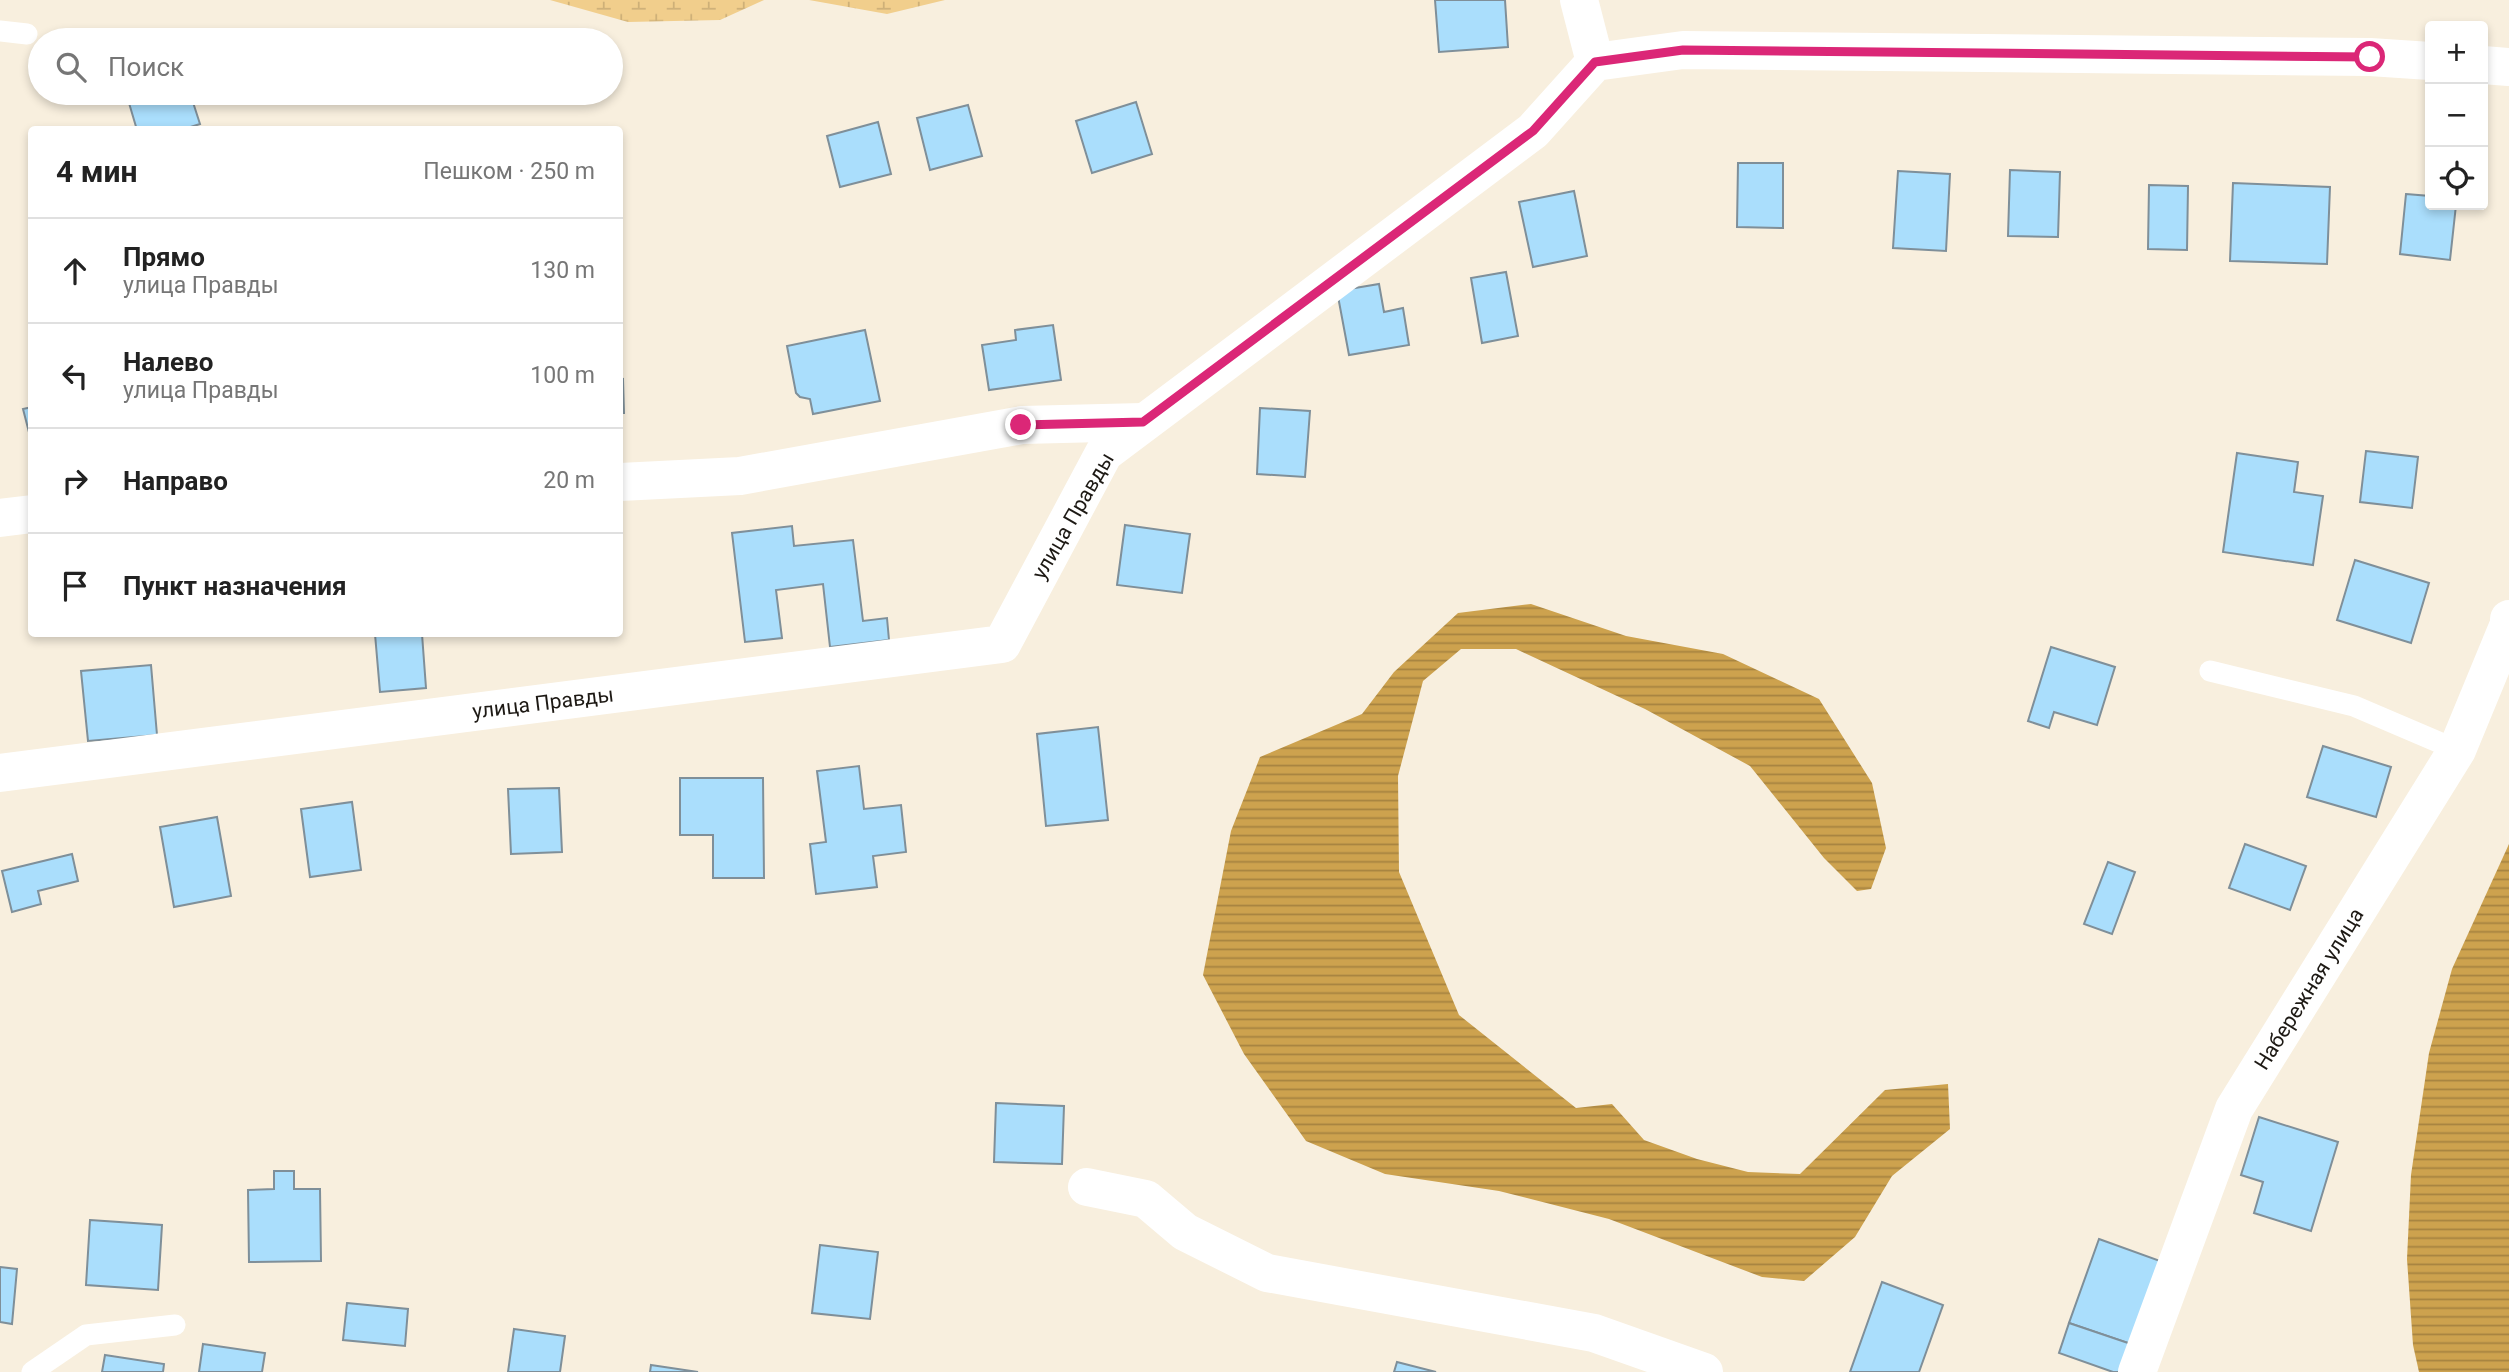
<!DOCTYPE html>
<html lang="ru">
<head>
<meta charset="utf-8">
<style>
	:root { --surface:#fff; --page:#f2f2f2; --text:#222; --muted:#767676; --line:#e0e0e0 }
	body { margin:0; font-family:Roboto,sans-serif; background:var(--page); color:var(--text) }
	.controls { position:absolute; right:21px; top:21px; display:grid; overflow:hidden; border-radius:7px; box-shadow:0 4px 10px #0003 }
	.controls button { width:63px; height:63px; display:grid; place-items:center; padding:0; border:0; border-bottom:2px solid var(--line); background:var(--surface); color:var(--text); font:35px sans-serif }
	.stop { position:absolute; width:21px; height:21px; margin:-16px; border:5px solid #db2777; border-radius:50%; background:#fff }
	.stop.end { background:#db2777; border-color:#fff; box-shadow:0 2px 7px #0008 }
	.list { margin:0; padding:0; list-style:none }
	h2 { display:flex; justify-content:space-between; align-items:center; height:91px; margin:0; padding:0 28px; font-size:30px }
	h2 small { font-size:23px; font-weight:400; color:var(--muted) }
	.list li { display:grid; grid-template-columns:46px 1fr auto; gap:21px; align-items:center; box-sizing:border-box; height:105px; padding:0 28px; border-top:2px solid var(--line) }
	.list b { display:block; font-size:26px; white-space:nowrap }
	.list p { margin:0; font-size:23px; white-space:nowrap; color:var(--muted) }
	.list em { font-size:23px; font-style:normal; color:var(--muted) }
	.icon { flex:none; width:38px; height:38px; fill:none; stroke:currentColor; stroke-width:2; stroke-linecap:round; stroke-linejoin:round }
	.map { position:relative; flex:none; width:2509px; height:1372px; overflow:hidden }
	.search { position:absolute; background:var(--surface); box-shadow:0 4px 10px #0003; left:28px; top:28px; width:595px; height:77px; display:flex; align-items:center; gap:18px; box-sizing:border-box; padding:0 24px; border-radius:38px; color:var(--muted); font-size:26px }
	.panel { position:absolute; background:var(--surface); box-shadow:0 4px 10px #0003; left:28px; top:126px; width:595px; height:511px; border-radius:7px }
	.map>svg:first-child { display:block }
</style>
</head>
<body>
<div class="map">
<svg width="2509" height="1372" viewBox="0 0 2509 1372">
	<defs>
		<pattern id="wetland-marsh" width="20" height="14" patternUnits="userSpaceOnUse" patternTransform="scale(1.75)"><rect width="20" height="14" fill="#f1ce8c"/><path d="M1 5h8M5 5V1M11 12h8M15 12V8" fill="none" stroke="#ceb078"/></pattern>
		<pattern id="water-rules" width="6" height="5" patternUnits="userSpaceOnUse" patternTransform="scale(1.75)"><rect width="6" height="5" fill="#cda24e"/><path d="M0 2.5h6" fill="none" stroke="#a68340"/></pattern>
	</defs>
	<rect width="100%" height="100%" fill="#f8efde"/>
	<g fill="url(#wetland-marsh)">
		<polygon points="550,0 764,0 720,20 628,22"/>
		<polygon points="809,0 945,0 887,14"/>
	</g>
	<g fill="url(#water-rules)">
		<polygon points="1531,604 1626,636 1723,654 1819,699 1872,783 1886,848 1871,889 1857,891 1824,858 1750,766 1645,709 1516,649 1461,649 1423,681 1398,776 1399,872 1459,1015 1576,1108 1612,1104 1644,1140 1697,1159 1748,1172 1800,1174 1885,1090 1948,1084 1950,1129 1892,1176 1855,1237 1804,1281 1762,1277 1609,1219 1499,1191 1385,1174 1306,1141 1244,1054 1203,975 1231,831 1260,757 1362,714 1394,672 1458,613"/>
		<polygon points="2509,844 2509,1372 2419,1372 2413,1345 2407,1259 2411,1175 2429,1053 2452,969"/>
	</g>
	<g fill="#aadefc" stroke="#7f8f99" stroke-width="2">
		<polygon points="1435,0 1505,0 1508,47 1439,52"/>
		<polygon points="162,93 190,93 200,124 181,130 137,130 129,103"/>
		<polygon points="1136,102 1152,154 1092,173 1076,121"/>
		<polygon points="968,105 982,156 930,170 917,118"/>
		<polygon points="878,122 891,174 840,187 827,136"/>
		<polygon points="1738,163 1783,163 1783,228 1737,227"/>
		<polygon points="2010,170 2060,172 2058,237 2008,236"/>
		<polygon points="1898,171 1950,174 1946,251 1893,248"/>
		<polygon points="2233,183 2330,187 2327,264 2230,261"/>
		<polygon points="2149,185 2188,186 2187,250 2148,249"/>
		<polygon points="1574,191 1587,256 1533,267 1519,202"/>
		<polygon points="2406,194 2430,196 2430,205 2456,205 2450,260 2400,254"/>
		<polygon points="1506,272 1518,336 1482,343 1471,278"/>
		<polygon points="1379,284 1384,312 1403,308 1409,345 1349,355 1337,291"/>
		<polygon points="1053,325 1061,380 989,390 982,345 1016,340 1015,330"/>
		<polygon points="865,330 880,401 813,414 810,399 800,397 796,393 787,346"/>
		<polygon points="623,379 624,413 620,413 620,380"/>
		<polygon points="32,407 32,444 23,409"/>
		<polygon points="1260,408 1310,411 1305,477 1257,474"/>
		<polygon points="2366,451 2418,457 2412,508 2360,502"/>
		<polygon points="2237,453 2298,462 2294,492 2323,496 2313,565 2223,552"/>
		<polygon points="1125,525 1190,534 1182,593 1117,585"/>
		<polygon points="792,526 794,546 853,540 863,621 887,618 889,640 830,647 823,584 776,590 782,638 745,642 732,533"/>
		<polygon points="2355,560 2429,583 2411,643 2337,620"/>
		<polygon points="375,634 422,634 426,688 380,692"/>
		<polygon points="2051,647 2115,667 2097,725 2054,712 2049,728 2028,721"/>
		<polygon points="151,665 157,735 88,741 81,671"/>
		<polygon points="1098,727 1108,820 1046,826 1037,734"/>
		<polygon points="2323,746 2391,767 2376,817 2307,797"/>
		<polygon points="859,766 864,809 901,805 906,852 873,856 877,887 816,894 810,844 826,842 817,771"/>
		<polygon points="680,778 763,778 764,878 713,878 713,835 680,835"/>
		<polygon points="559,788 562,852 511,854 508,789"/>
		<polygon points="352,802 361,870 310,877 301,809"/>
		<polygon points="217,817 231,896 174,907 160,827"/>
		<polygon points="2245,844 2306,866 2290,910 2229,888"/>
		<polygon points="72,854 78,881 38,891 41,904 12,912 2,871"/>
		<polygon points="2108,862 2135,872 2112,934 2084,924"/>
		<polygon points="996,1103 1064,1106 1062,1164 994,1162"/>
		<polygon points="2259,1117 2338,1142 2311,1231 2254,1213 2263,1182 2241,1175"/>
		<polygon points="274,1171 294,1171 294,1189 320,1189 321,1261 249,1262 248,1190 274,1189"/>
		<polygon points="90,1220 162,1225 158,1290 86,1285"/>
		<polygon points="2099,1239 2163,1262 2134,1345 2069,1323"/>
		<polygon points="820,1245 878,1252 870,1319 812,1313"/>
		<polygon points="0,1267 17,1269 12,1324 0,1322"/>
		<polygon points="1882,1282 1943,1305 1919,1372 1850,1372"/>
		<polygon points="347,1303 408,1309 405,1346 343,1340"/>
		<polygon points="2069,1323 2134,1345 2124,1372 2113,1372 2059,1353"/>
		<polygon points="514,1329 565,1336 560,1372 508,1372"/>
		<polygon points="203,1344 265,1353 262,1372 199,1372"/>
		<polygon points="105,1355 164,1364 163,1372 102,1372"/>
		<polygon points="1397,1362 1436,1372 1394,1372"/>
		<polygon points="651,1365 698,1372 650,1372"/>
	</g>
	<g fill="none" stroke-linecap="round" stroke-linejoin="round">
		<g stroke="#fff" stroke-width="21">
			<polyline points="0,31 27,34"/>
			<polyline points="2210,671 2354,706 2457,750"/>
			<polyline points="32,1372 86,1335 175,1325"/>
		</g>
		<g stroke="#fff" stroke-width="38">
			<polyline points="1579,0 1595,62"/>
			<polyline points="2483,65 2509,67"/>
			<polyline points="620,482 740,476 1022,425 1143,422"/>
			<polyline points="0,518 32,514"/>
			<polyline points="0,773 1002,644 1104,453 1533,131 1595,62 1683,50 2370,57 2430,61"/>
			<polyline points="1087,1187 1146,1199 1185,1232 1267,1273 1594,1333 1704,1372"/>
			<polyline points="2137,1372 2234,1109 2457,750 2509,624 2509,619"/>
		</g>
	</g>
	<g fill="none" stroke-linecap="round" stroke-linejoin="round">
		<polyline stroke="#db2777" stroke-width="9" points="1021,425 1143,422 1533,131 1595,62 1683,50 2370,57"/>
	</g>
	<g text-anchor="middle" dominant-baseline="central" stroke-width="7" stroke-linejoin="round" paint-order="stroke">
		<g font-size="21" fill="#1d1914" stroke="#fff">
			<text transform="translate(1073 516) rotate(-60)">улица Правды</text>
			<text transform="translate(543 703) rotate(-7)">улица Правды</text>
			<text transform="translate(2309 989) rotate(-58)">Набережная улица</text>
		</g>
	</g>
</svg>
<div class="controls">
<button>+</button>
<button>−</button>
<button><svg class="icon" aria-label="locate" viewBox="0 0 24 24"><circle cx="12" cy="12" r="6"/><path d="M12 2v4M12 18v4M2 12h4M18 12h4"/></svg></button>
</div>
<div class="stop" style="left:2370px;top:57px"></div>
<div class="stop end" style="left:1021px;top:425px"></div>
<div class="search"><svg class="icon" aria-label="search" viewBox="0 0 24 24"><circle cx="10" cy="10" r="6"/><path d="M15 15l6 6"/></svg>Поиск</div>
<section class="panel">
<h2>4 мин<small>Пешком · 250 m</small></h2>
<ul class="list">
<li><svg class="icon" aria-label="ahead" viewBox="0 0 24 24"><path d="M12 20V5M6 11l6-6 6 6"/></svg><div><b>Прямо</b><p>улица Правды</p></div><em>130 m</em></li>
<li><svg class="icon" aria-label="left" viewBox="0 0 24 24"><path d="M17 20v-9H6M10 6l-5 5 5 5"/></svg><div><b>Налево</b><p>улица Правды</p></div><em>100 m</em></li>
<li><svg class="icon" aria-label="right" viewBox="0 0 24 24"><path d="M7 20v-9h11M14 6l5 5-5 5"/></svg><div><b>Направо</b></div><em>20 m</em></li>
<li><svg class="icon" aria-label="arrive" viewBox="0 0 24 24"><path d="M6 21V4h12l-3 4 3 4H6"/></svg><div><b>Пункт назначения</b></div></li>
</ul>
</section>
</div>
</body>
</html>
